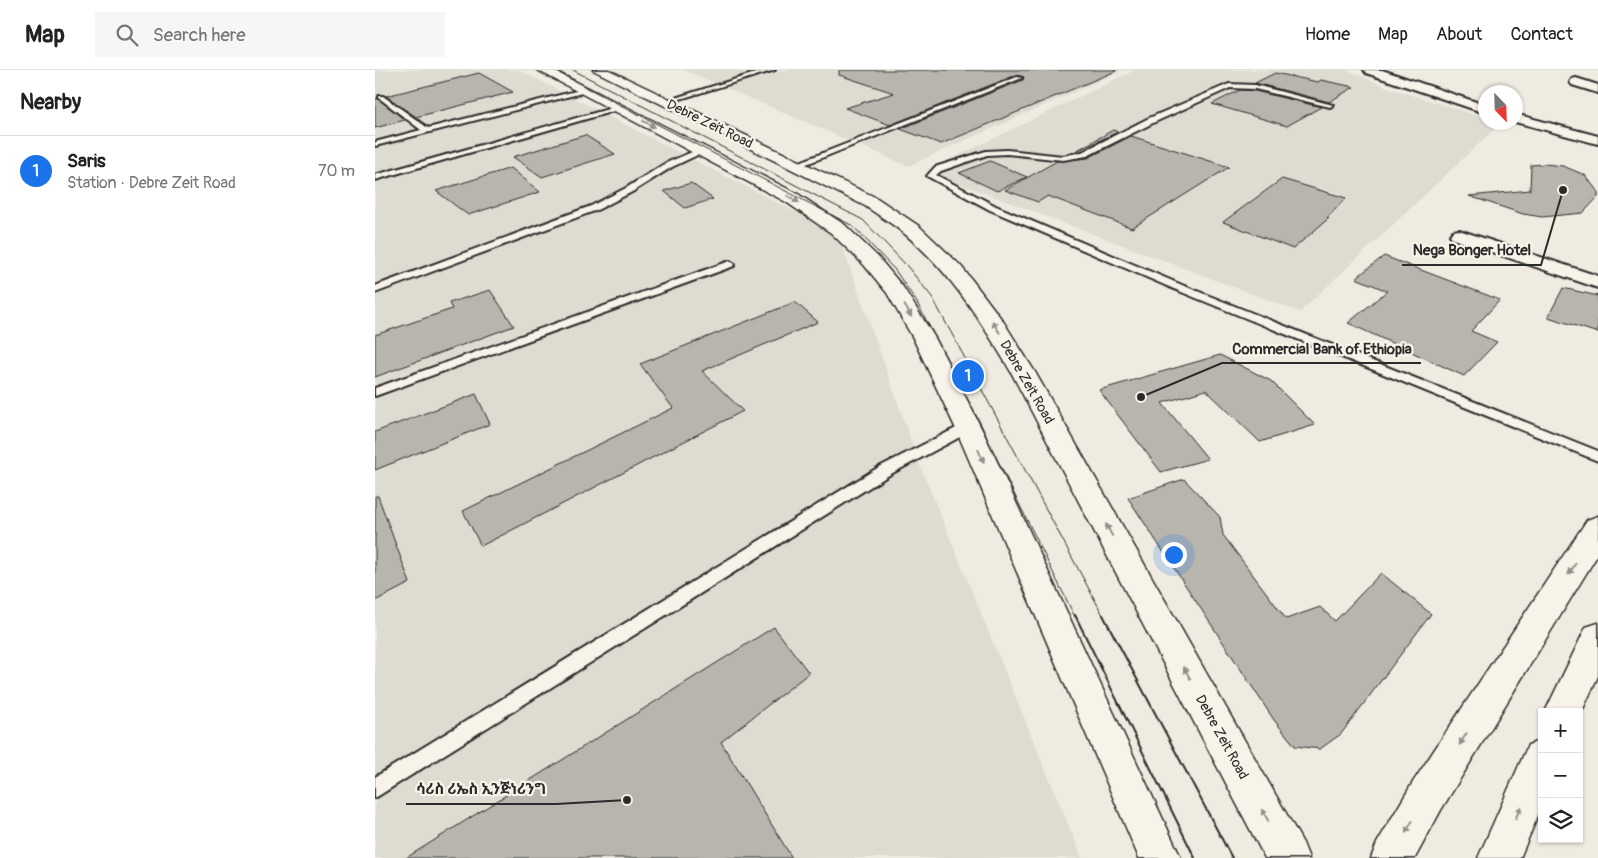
<!DOCTYPE html>
<html lang="en">
<head>
<meta charset="utf-8">
<style>
	:root { --surface:#fff; --page:#f6f6f6; --text:#222; --muted:#767676; --line:#e0e0e0; --accent:#1a73e8 }
	body { margin:0; font-family:Pangolin,"Noto Sans Ethiopic",sans-serif; background:var(--page); color:var(--text) }
	.controls { position:absolute; right:15px; bottom:15px; display:grid; overflow:hidden; border-radius:0px; box-shadow:0 1px 4px #0004 }
	.controls button { width:45px; height:45px; display:grid; place-items:center; padding:0; border:0; border-bottom:1px solid var(--line); background:var(--surface); color:var(--text); font:25px sans-serif }
	.compass { position:absolute; left:1103px; top:15px; width:45px; height:45px; border-radius:50%; background:var(--surface); box-shadow:0 1px 4px #0004; rotate:157deg }
	.you { position:absolute; left:798px; top:484px; width:18px; height:18px; margin:-12px; border:4px solid #fff; border-radius:50%; background:#1a73e8; box-shadow:0 0 0 8px #1a73e833 }
	.badge { display:grid; place-items:center; width:32px; height:32px; border-radius:50%; background:var(--accent); color:#fff; font-size:16px; font-weight:700 }
	.pin { position:absolute; translate:-50% -50%; border:2px solid #fff; box-shadow:0 1px 5px #0006 }
	.list { margin:0; padding:0; list-style:none }
	h2 { display:flex; justify-content:space-between; align-items:center; height:65px; margin:0; padding:0 20px; font-size:21px }
	h2 small { font-size:16px; font-weight:400; color:var(--muted) }
	.list li { display:grid; grid-template-columns:32px 1fr auto; gap:15px; align-items:center; box-sizing:border-box; height:70px; padding:0 20px; border-top:1px solid var(--line) }
	.list b { display:block; font-size:19px; white-space:nowrap }
	.list p { margin:0; font-size:16px; white-space:nowrap; color:var(--muted) }
	.list em { font-size:16px; font-style:normal; color:var(--muted) }
	.icon { flex:none; width:28px; height:28px; fill:none; stroke:currentColor; stroke-width:2; stroke-linecap:round; stroke-linejoin:round }
	.map { position:relative; flex:none; width:1223px; height:788px; overflow:hidden }
	header { display:flex; align-items:center; gap:30px; box-sizing:border-box; height:70px; padding:0 25px; background:var(--surface); border-bottom:1px solid var(--line) }
	header strong { font-size:24px }
	nav { display:flex; gap:28px; margin-inline-start:auto; font-size:18px }
	.search { width:350px; height:45px; background:var(--page); display:flex; align-items:center; gap:12px; box-sizing:border-box; padding:0 18px; border-radius:0px; color:var(--muted); font-size:19px }
	main { display:flex }
	aside { flex:1; background:var(--surface) }
	.map>svg:first-child { display:block }
</style>
</head>
<body>
<header>
<strong>Map</strong>
<div class="search"><svg class="icon" aria-label="search" viewBox="0 0 24 24"><circle cx="10" cy="10" r="6"/><path d="M15 15l6 6"/></svg>Search here</div>
<nav><a>Home</a><a>Map</a><a>About</a><a>Contact</a></nav>
</header>
<main>
<aside>
<h2>Nearby<small></small></h2>
<ul class="list">
<li><span class="badge">1</span><div><b>Saris</b><p>Station · Debre Zeit Road</p></div><em>70 m</em></li>
</ul>
</aside>
<div class="map">
<svg width="1223" height="788" viewBox="0 0 1223 788">
	<rect width="100%" height="100%" fill="#efebe0"/>
	<filter id="ink" filterUnits="userSpaceOnUse"><feTurbulence type="fractalNoise" baseFrequency=".02" numOctaves="2"/><feDisplacementMap in="SourceGraphic" scale="10" xChannelSelector="R" yChannelSelector="G"/><feConvolveMatrix kernelMatrix="1 2 1 2 8 2 1 2 1" color-interpolation-filters="sRGB"/></filter>
	<g filter="url(#ink)">
		<g fill="#dedbd1">
			<polygon points="0,0 144,0 463,164 546,398 707,788 0,788"/>
			<polygon points="309,0 748,0 533,96"/>
			<polygon points="760,0 972,0 1014,18 1110,48 1110,52 1126,53 925,242 551,101"/>
		</g>
		<g fill="#b8b5ae" stroke="#2b2b2b">
			<polygon points="464,0 741,0 741,1 566,74 525,59 648,10 649,7 641,5 515,55 470,38 519,23 464,5"/>
			<polygon points="104,3 138,22 41,47 11,26"/>
			<polygon points="900,3 943,12 946,10 979,17 954,32 880,13"/>
			<polygon points="865,20 880,21 946,37 912,56 837,34"/>
			<polygon points="2,28 3,29 30,50 0,58 0,29"/>
			<polygon points="738,60 743,62 699,82"/>
			<polygon points="210,65 240,84 167,107 138,87"/>
			<polygon points="756,66 854,97 757,158 673,126 663,132 630,120 682,91 713,88"/>
			<polygon points="615,91 652,107 622,121 584,103"/>
			<polygon points="1170,94 1188,96 1210,105 1223,122 1223,127 1208,143 1167,147 1148,144 1094,126 1155,120 1156,95"/>
			<polygon points="136,98 165,122 93,145 61,121"/>
			<polygon points="907,109 971,128 952,148 954,148 918,179 848,152"/>
			<polygon points="316,113 338,129 310,138 289,121"/>
			<polygon points="1009,186 1125,230 1096,261 1122,272 1089,306 973,253 1012,221 981,208"/>
			<polygon points="1188,218 1223,226 1223,263 1173,247"/>
			<polygon points="115,220 139,256 0,307 0,265 77,239 74,233"/>
			<polygon points="420,232 443,252 327,301 368,341 106,476 88,441 298,338 265,294"/>
			<polygon points="845,285 896,311 940,355 885,372 831,320 787,333 833,389 786,402 724,320"/>
			<polygon points="101,324 115,354 0,400 0,362"/>
			<polygon points="809,409 845,447 848,465 911,549 945,537 960,551 1006,503 1056,544 966,664 945,679 920,676 899,650 753,428"/>
			<polygon points="0,426 3,426 35,513 0,531"/>
			<polygon points="399,557 434,603 346,672 417,788 31,788"/>
		</g>
		<g fill="none" stroke-linecap="round" stroke-linejoin="round">
			<defs>
				<g id="lane">
					<polygon points="390,0 400,0 292,33 287,32"/>
					<polygon points="642,7 647,8 424,97 417,95"/>
					<polygon points="854,14 880,15 958,35 955,37 880,19 855,18 780,52 712,86 688,90 632,84 612,85 566,101 561,105 621,136 807,215 1223,381 1223,391 799,219 615,140 552,106 560,97 611,81 632,80 688,86 707,82 774,48"/>
					<polygon points="209,19 211,22 0,76 0,72 46,60 4,28 4,26 8,26 53,58"/>
					<polygon points="244,36 246,39 0,110 0,105"/>
					<polygon points="324,79 331,81 297,97 257,122 222,140 0,223 0,216 216,136 251,118 291,93"/>
					<polygon points="355,191 360,194 359,196 0,326 0,318"/>
					<polygon points="593,352 600,357 598,360 514,405 0,728 0,707 504,397"/>
				</g>
				<g id="street">
					<polygon points="989,0 1007,0 1110,35 1110,43 991,3"/>
					<polygon points="1201,8 1223,15 1223,23 1197,15 1195,12 1197,9"/>
					<polygon points="1140,44 1223,66 1223,74 1140,52"/>
					<polygon points="1084,160 1223,206 1223,218 1078,169 1075,165 1078,161"/>
				</g>
				<g id="primary">
					<polygon points="162,0 178,0 423,124 470,155 503,187 528,217 560,268 606,357 806,788 764,788 580,357 538,268 512,223 489,195 456,163 411,132"/>
					<path d="M 218,0 L 234,0 L 502,128 L 544,156 L 585,195 L 597,210 L 628,251 L 660,302 L 928,773 L 934,788 L 890,788 L 636,302 C 606,251 576,203 531,165 C 518,154 503,145 490,136 Z"/>
					<polygon points="1223,446 1223,484 1066,740 1040,788 996,788 1002,773 1038,712 1212,450"/>
					<polygon points="1223,553 1223,606 1204,648 1204,642 1170,642 1211,557"/>
					<polygon points="1167,670 1167,736 1145,788 1103,788 1153,675"/>
				</g>
			</defs>
			<use href="#lane" stroke="#2b2b2b" stroke-width="4"/>
			<use href="#street" stroke="#2b2b2b" stroke-width="4"/>
			<use href="#primary" stroke="#2b2b2b" stroke-width="3"/>
			<use href="#lane" fill="#f7f3e8" fill-rule="evenodd"/>
			<use href="#street" fill="#f7f3e8" fill-rule="evenodd"/>
			<use href="#primary" fill="#f7f3e8" fill-rule="evenodd"/>
			<g stroke="#2b2b2b" stroke-width="1">
				<polyline points="178,0 478,156 520,200 541,231 582,308 700,547"/>
				<polyline points="198,0 488,150 532,196 557,227 729,547"/>
			</g>
			<g stroke="#2b2b2b" stroke-width="2">
				<polyline points="700,545 820,788"/>
				<polyline points="728,545 857,788"/>
			</g>
		</g>
		<defs><path id="oneway-solid" d="M-6-.8H1V-3.2L6.5 0L1 3.2V.8H-6Z" transform="scale(1.25)"/></defs>
		<g fill="#918f8a">
			<use href="#oneway-solid" transform="translate(274 54) rotate(27)"/>
			<use href="#oneway-solid" transform="translate(418 129) rotate(30)"/>
			<use href="#oneway-solid" transform="translate(533 241) rotate(59)"/>
			<use href="#oneway-solid" transform="translate(621 257) rotate(-122)"/>
			<use href="#oneway-solid" transform="translate(606 386) rotate(66)"/>
			<use href="#oneway-solid" transform="translate(734 460) rotate(-118)"/>
			<use href="#oneway-solid" transform="translate(1197 499) rotate(123)"/>
			<use href="#oneway-solid" transform="translate(812 603) rotate(-119)"/>
			<use href="#oneway-solid" transform="translate(1088 669) rotate(122)"/>
			<use href="#oneway-solid" transform="translate(1143 743) rotate(-66)"/>
			<use href="#oneway-solid" transform="translate(890 745) rotate(-119)"/>
			<use href="#oneway-solid" transform="translate(1034 757) rotate(119)"/>
		</g>
	</g>
	<g text-anchor="middle" dominant-baseline="central" stroke-width="4.5" stroke-linejoin="round" paint-order="stroke">
		<g font-size="14" fill="#2b2b2b" stroke="#f7f3e8">
			<text transform="translate(335 54) rotate(26)">Debre Zeit Road</text>
			<text transform="translate(652 312) rotate(60)">Debre Zeit Road</text>
			<text transform="translate(847 667) rotate(61)">Debre Zeit Road</text>
		</g>
	</g>
	<path fill="none" stroke="#2b2b2b" stroke-width="2" d="M1188 120L1166 195H1027M766 327L847 293H1046M252 730L181 734H31"/>
	<g fill="#2b2b2b" stroke="#f7f3e8" stroke-width="2">
		<circle cx="1188" cy="120" r="5"/>
		<circle cx="766" cy="327" r="5"/>
		<circle cx="252" cy="730" r="5"/>
	</g>
	<g font-size="15" text-anchor="middle" font-weight="bold" fill="#2b2b2b" stroke="#f7f3e8" stroke-width="4.5" stroke-linejoin="round" paint-order="stroke">
		<text x="1097" y="185">Nega Bonger Hotel</text>
		<text x="947" y="284">Commercial Bank of Ethiopia</text>
		<text x="106" y="724">ሳሪስ ሪኤስ ኢንጅነሪንግ</text>
	</g>
</svg>
<div class="controls">
<button>+</button>
<button>−</button>
<button><svg class="icon" aria-label="layers" viewBox="0 0 24 24"><path d="M12 4l9 5-9 5-9-5zM3 14l9 5 9-5"/></svg></button>
</div>
<svg class="compass" viewBox="-18 -18 36 36"><path d="M0-13l5 13h-10z" fill="#e53935"/><path d="M0 13l5-13h-10z" fill="#767676"/></svg>
<div class="you"></div>
<div class="pin badge" style="left:593px;top:306px">1</div>
</div>
</main>
</body>
</html>
